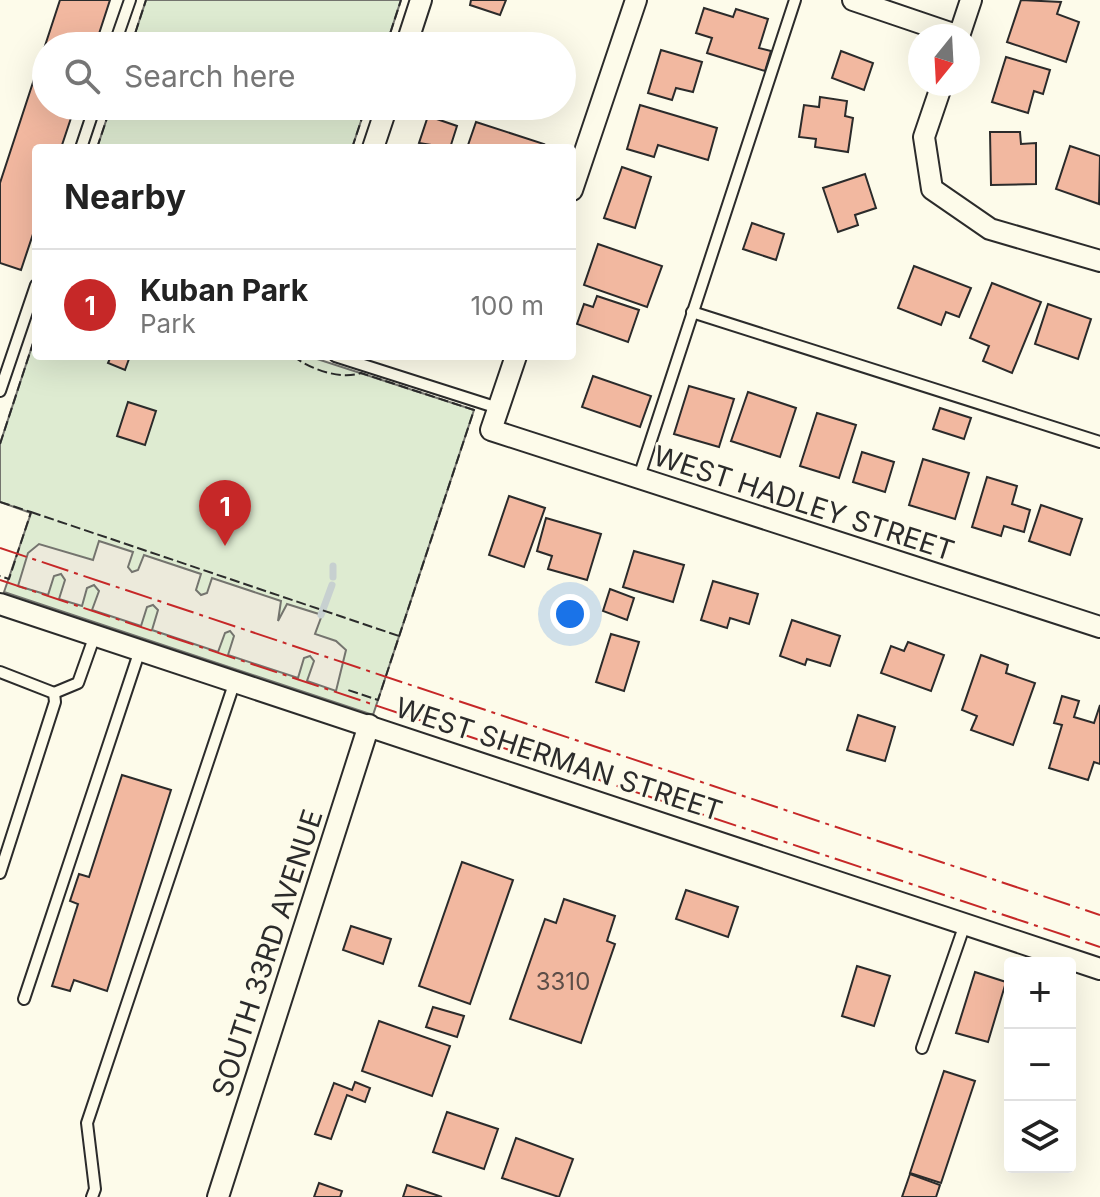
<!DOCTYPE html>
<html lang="en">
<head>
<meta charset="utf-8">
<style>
	:root { --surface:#fff; --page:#f6f6f6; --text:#222; --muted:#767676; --line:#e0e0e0; --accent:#c62828 }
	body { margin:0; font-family:Inter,sans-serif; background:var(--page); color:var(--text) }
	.controls { position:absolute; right:24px; bottom:24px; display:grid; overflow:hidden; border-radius:8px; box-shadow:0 8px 32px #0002 }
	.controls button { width:72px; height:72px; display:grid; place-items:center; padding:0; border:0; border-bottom:2px solid var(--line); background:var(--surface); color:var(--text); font:40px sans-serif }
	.compass { position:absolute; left:908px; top:24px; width:72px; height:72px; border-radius:50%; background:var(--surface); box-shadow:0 8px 32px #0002; rotate:198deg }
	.you { position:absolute; left:570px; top:614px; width:28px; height:28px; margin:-20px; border:6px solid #fff; border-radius:50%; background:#1a73e8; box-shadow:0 0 0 12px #1a73e833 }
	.badge { display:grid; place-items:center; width:52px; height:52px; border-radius:50%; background:var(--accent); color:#fff; font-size:26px; font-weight:700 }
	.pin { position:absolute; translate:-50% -66px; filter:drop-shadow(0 2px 4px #0008) }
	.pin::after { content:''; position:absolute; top:42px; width:28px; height:24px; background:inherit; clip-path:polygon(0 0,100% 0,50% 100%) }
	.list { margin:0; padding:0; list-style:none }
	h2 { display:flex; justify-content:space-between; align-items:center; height:104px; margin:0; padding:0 32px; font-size:34px }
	h2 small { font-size:26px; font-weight:400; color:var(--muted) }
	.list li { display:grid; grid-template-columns:52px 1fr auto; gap:24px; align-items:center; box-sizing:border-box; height:112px; padding:0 32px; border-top:2px solid var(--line) }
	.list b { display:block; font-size:30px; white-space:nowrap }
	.list p { margin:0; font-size:26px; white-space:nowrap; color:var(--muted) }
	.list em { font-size:26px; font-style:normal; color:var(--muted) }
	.icon { flex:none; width:44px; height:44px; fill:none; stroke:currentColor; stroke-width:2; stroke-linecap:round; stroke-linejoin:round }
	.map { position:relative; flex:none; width:1100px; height:1197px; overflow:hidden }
	.search { position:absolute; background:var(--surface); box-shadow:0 8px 32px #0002; left:32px; top:32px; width:544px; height:88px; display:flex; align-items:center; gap:20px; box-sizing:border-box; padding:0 28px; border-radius:44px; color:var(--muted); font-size:30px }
	.panel { position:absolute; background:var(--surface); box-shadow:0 8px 32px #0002; left:32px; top:144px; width:544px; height:216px; border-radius:8px }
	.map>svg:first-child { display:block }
</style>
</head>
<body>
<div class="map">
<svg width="1100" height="1197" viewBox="0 0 1100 1197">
	<rect width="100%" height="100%" fill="#fdfbea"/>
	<g fill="#deebd1" stroke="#74746e" stroke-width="2">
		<polygon points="146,0 401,0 386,46 131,46"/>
		<polygon points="111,106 366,106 352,148 97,148"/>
		<polygon points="36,334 36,356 308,356 474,410 373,715 4,592 31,513 0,502 0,444"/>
	</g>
	<polygon fill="#eceadb" stroke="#74746e" stroke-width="2" points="99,541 133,552 128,567 132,572 138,570 144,555 201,574 196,590 201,595 207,593 212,578 281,601 278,621 287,604 322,615 315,634 336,641 346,650 336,691 307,681 314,661 310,656 304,658 298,678 228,655 234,636 230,631 225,633 218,652 152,630 158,610 153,605 147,607 141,626 92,610 99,591 94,585 87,588 82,606 59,599 65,580 61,574 54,576 48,595 18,586 28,553 39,544 93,560"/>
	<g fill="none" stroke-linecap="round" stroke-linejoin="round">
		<g stroke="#c7d0d0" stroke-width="7">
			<polyline points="333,577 333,566"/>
			<polyline points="321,615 332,585"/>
		</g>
	</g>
	<g fill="#f2b8a0" stroke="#2b2b2b" stroke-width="2">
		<polygon points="60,0 110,0 95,46 46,46 46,106 75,106 61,148 36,148 36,225 21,270 0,263 0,183"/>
		<polygon points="471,0 506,0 500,15 470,5"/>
		<polygon points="1021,0 1061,2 1057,14 1079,22 1066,62 1007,42"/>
		<polygon points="704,8 733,17 736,9 768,19 759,48 771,51 765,71 707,53 712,38 696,33"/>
		<polygon points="661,50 702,62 693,92 676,88 672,100 648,93"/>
		<polygon points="841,51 873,63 864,90 832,78"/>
		<polygon points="1006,57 1050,70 1043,94 1034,91 1028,113 992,102"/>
		<polygon points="820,97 847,101 845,116 853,118 848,152 815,147 816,139 799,137 804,105 819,107"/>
		<polygon points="640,105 717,128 708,160 658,145 654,157 627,149"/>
		<polygon points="493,106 492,109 487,108 484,118 452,107"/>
		<polygon points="428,116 457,126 450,148 419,143"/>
		<polygon points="476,122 544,144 542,148 467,148"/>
		<polygon points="990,132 1020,132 1021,144 1036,143 1036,184 991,185"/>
		<polygon points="1070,146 1100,156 1099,204 1056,189"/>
		<polygon points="622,167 651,177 635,228 604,218"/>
		<polygon points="865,174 876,208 855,215 858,225 838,232 823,188"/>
		<polygon points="752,223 784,234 776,260 743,249"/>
		<polygon points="598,244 662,266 647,307 584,285"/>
		<polygon points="914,266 971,288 959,317 946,312 941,325 898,308"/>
		<polygon points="992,283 1041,302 1012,373 983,361 989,346 970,338"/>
		<polygon points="597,296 639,310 628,342 577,324 584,304 593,307"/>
		<polygon points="1048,304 1091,319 1078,359 1035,344"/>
		<polygon points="111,356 130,356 125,370 108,363"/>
		<polygon points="593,376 651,396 640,427 582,407"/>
		<polygon points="689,386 734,399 719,447 674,434"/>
		<polygon points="748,392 796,408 780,457 731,441"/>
		<polygon points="128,402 156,411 145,445 117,436"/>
		<polygon points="940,408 971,418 964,439 933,429"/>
		<polygon points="817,413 856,425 839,478 800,466"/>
		<polygon points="862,452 894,462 885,492 853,482"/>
		<polygon points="923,459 969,473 955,519 909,505"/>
		<polygon points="987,477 1017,486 1012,504 1030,510 1024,532 1004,526 1001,536 972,527"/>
		<polygon points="509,496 545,508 524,567 489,555"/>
		<polygon points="1041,505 1082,519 1070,555 1029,541"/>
		<polygon points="546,518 601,534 587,580 548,569 552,556 537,551"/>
		<polygon points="634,551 684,565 673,602 623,587"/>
		<polygon points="713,581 758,594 749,624 730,618 727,628 701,620"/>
		<polygon points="610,589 634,598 627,620 603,611"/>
		<polygon points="792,620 840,636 830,666 807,659 805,665 780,656"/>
		<polygon points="611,634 639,642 624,691 596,682"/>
		<polygon points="908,642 944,655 931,691 881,673 891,646 904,651"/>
		<polygon points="981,655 1008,665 1006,673 1035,683 1013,745 971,730 977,716 962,710"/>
		<polygon points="1062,696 1079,701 1074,717 1094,723 1100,705 1100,764 1094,762 1088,780 1049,768 1062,725 1054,723"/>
		<polygon points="858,715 895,727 885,761 847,750"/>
		<polygon points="122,775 171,790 107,991 74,980 70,991 52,986 78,904 70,901 79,874 89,877"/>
		<polygon points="462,862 513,880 470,1004 419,986"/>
		<polygon points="686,890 738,907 728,937 676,919"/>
		<polygon points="564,899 615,916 607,941 615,944 581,1043 510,1019 545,919 556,923"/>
		<polygon points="351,926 391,939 383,964 343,950"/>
		<polygon points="857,966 890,976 874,1026 842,1016"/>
		<polygon points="975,972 1006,982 988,1042 956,1033"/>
		<polygon points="433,1007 464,1016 457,1037 426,1027"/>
		<polygon points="379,1021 450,1046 432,1096 362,1071"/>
		<polygon points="944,1071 975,1081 941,1183 910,1173"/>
		<polygon points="355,1082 370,1088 365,1102 347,1095 331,1139 315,1134 334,1083 352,1090"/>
		<polygon points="447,1112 498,1129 484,1169 433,1152"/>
		<polygon points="516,1138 573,1159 559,1197 502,1178"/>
		<polygon points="910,1174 940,1185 936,1197 902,1197"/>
		<polygon points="319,1183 342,1191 340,1197 314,1197"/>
		<polygon points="407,1185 442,1197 403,1197"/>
	</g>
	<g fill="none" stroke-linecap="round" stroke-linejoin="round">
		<defs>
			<g id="service">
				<polyline points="114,46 130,0"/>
				<polyline points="81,148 95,106"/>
				<polyline points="692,312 1100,442"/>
				<polyline points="335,356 498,408"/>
				<polyline points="0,391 36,285"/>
				<polyline points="638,480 795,0"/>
				<polyline points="0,672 54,693 55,702 0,873"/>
				<polyline points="54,693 78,683 95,635"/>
				<polyline points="24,999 140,650"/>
				<polyline points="922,1048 965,924"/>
				<polyline points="92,1197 95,1189 87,1123 235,681"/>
			</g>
			<g id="minor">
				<polyline points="853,0 959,36 971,0"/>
				<polyline points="406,46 421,0"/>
				<polyline points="942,84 924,137 932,189 990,229 1100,261"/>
				<polyline points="373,148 387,106"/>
				<polyline points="572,190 636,0"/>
				<polyline points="516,356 491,430 1100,627"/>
				<polyline points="0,604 1100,969"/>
				<polyline points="218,1197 369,725"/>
			</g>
		</defs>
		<use href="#service" stroke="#2b2b2b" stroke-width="14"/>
		<use href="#minor" stroke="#2b2b2b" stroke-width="24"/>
		<use href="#service" stroke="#fdfbea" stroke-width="10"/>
		<use href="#minor" stroke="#fdfbea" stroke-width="20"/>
		<g stroke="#2b2b2b" stroke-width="2" stroke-dasharray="10 4" stroke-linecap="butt">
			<polyline points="131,46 146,0"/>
			<polyline points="386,46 401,0"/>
			<polyline points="97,148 111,106"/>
			<polyline points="352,148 366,106"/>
			<path d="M 293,356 C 310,369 340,380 361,373 L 474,410 L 378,700 L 348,690"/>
			<polyline points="0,444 36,334"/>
			<polyline points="0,502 31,512 9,579 0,576"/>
			<polyline points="31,512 399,636"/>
		</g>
		<g stroke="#c62828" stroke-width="2" stroke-dasharray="28 6 4 6" stroke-linecap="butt">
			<polyline points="0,548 1100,915"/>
			<polyline points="0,580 1100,947"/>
		</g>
	</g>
	<g text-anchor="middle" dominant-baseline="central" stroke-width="6" stroke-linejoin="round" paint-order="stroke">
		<g font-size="24" fill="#5d4e48">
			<text x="563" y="981">3310</text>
		</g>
		<g font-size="28" fill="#2b2b2b" stroke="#fdfbea">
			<text transform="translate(804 503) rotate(18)">WEST HADLEY STREET</text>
			<text transform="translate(559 759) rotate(18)">WEST SHERMAN STREET</text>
			<text transform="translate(267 953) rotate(-72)">SOUTH 33RD AVENUE</text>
		</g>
	</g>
</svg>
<div class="controls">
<button>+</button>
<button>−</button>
<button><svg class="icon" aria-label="layers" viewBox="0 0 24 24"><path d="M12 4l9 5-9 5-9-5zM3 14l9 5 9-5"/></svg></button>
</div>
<svg class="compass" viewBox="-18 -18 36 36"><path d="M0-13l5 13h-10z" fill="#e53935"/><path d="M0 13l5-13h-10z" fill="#767676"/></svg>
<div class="you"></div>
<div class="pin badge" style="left:225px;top:546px">1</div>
<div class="search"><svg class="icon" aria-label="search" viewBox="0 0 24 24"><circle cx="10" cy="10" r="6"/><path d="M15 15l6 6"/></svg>Search here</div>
<section class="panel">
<h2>Nearby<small></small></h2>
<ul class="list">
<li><span class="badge">1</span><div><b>Kuban Park</b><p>Park</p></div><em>100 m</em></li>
</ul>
</section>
</div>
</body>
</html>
